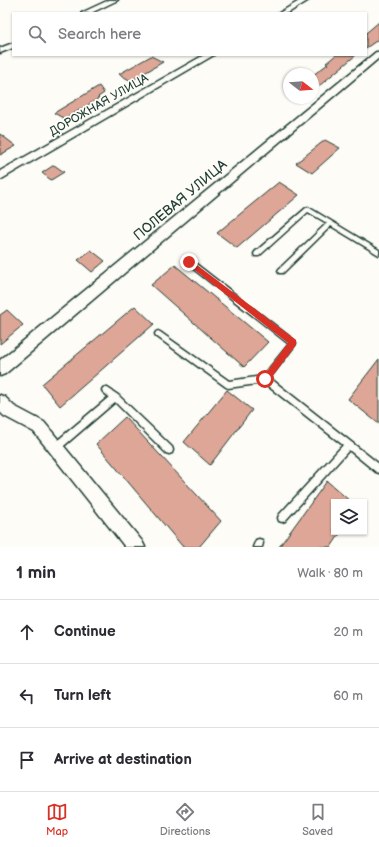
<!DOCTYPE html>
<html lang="en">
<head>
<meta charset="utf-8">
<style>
	:root { --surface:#fff; --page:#f2f2f3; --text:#2b2b33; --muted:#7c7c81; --line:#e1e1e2; --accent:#d93025 }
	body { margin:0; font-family:"Balsamiq Sans",sans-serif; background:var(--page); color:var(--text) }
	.controls { position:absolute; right:12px; bottom:12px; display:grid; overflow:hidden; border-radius:0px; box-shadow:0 1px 3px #0004 }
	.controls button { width:36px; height:36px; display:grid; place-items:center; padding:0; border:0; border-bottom:1px solid var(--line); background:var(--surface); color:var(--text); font:20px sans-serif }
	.compass { position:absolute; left:283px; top:68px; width:36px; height:36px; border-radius:50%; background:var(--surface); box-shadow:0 1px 3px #0004; rotate:107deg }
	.stop { position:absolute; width:12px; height:12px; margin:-9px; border:3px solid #d93025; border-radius:50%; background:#fff }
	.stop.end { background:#d93025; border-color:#fff; box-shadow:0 1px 4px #0008 }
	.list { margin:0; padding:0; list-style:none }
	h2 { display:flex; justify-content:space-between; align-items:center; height:52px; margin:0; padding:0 16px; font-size:17px }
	h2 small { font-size:13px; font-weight:400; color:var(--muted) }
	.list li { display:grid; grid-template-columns:26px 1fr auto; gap:12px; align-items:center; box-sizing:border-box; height:64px; padding:0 16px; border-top:1px solid var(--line) }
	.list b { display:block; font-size:15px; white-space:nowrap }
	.list em { font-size:13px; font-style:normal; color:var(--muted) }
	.icon { flex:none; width:22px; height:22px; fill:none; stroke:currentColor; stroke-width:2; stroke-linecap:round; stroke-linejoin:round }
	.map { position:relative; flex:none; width:379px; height:547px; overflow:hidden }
	.search { position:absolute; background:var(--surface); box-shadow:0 1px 3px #0004; left:12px; right:12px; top:12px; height:44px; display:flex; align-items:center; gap:10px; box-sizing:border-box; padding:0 14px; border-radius:0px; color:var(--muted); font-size:15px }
	.sheet { height:244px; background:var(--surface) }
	nav { display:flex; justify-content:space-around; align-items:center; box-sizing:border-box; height:56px; border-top:1px solid var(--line); background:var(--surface); font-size:11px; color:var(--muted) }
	nav a { display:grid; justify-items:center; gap:2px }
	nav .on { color:var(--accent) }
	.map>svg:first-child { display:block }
</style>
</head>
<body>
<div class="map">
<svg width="379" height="547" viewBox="0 0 379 547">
	<rect width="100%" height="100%" fill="#fdfcf7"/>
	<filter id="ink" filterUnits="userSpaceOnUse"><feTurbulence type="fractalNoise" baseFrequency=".025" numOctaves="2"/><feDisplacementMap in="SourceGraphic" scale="8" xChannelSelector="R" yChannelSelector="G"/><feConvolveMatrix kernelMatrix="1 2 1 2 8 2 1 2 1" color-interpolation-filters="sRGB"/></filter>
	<g filter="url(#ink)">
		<g fill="#dea697" stroke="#1f3d34">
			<polygon points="379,22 379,39 366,48 366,33"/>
			<polygon points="336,55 356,55 313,91 313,75 328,64 326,63"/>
			<polygon points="151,56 163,62 131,81 119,74"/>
			<polygon points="99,86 104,93 98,97 99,98 65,119 54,113"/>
			<polygon points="0,134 16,146 0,155"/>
			<polygon points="325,140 340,148 312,173 296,163"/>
			<polygon points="54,165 64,172 51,180 42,173"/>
			<polygon points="279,182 299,195 237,248 217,233"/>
			<polygon points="91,250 105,261 92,272 78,260"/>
			<polygon points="175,265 268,342 244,367 151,285"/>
			<polygon points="135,306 154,324 60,406 42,384"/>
			<polygon points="7,310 23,325 0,344 0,315"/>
			<polygon points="379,359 379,424 348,399"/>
			<polygon points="227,390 252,410 210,465 184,442"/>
			<polygon points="125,417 221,521 199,547 183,547 96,444"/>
			<polygon points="327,481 351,502 334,502 334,532 341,532 331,547 279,547"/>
		</g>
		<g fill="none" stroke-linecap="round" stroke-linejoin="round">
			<defs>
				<g id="service">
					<polygon points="308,207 379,250 379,255 331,226 283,273 279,273 278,271 279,269 327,223 308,212 259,256 255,256 254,254 255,252 306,208"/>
					<polygon points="187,260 191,260 295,341 296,343 295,345 270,378 379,464 379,473 376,472 349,450 285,521 282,522 279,521 278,518 279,515 343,445 264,383 228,388 226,387 156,336 155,334 156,332 158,331 160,332 229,381 263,376 289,344 187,264 186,262"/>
					<polygon points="106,387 118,395 172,447 173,450 172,453 169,454 166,453 115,402 58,451 55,452 52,451 51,448 52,445 109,397 103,392 102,390 103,388"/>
					<polygon points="259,539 262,540 263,543 262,547 253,547 256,540"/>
				</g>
				<g id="minor">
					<polygon points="109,0 118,0 91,13 81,13"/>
					<polygon points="301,0 309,0 288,13 279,13"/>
					<polygon points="13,43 13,48 0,53 0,48"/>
					<polygon points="376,52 379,52 379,58 5,374 0,376 0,360"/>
					<polygon points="204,55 214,55 0,180 0,171"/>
					<polygon points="0,395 5,397 14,406 44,422 142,541 145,547 125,547 34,432 4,416 0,412"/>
				</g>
			</defs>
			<use href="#service" stroke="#1f3d34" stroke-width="3"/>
			<use href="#minor" stroke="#1f3d34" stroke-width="3"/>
			<use href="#service" fill="#fdfcf7" fill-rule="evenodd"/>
			<use href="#minor" fill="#fdfcf7" fill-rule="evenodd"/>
		</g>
	</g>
	<polygon fill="#d93025" points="189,259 296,340 296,345 268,382 263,382 263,377 288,343 187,264 187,260"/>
	<g text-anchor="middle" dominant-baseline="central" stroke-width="3.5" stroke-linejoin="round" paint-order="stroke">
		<g font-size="12" fill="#1f3d34" stroke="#fdfcf7">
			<text transform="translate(99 105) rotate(-30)">ДОРОЖНАЯ УЛИЦА</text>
		</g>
		<g font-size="14" fill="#1f3d34" stroke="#fdfcf7">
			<text transform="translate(180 200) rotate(-40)">ПОЛЕВАЯ УЛИЦА</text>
		</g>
	</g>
</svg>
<div class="controls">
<button><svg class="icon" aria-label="layers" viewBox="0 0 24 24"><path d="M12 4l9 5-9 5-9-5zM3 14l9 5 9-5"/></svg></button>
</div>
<svg class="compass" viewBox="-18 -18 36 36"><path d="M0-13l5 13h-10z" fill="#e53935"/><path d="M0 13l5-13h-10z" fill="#7c7c81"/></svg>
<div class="stop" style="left:265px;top:379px"></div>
<div class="stop end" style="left:189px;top:262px"></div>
<div class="search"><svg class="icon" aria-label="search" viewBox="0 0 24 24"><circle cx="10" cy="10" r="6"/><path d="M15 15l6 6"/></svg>Search here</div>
</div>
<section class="sheet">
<h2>1 min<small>Walk · 80 m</small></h2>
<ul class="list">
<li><svg class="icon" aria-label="ahead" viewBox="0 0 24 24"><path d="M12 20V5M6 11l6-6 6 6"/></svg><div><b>Continue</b></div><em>20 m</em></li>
<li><svg class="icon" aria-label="left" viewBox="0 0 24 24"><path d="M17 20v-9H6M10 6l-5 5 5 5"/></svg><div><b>Turn left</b></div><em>60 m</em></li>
<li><svg class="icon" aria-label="arrive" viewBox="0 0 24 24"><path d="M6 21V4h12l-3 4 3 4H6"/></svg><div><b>Arrive at destination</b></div></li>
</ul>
</section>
<nav>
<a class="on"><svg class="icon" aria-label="map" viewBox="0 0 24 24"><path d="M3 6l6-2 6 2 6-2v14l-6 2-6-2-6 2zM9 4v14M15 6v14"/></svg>Map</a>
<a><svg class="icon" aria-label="directions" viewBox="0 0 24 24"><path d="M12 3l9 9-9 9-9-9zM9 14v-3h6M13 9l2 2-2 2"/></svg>Directions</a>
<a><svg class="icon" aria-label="saved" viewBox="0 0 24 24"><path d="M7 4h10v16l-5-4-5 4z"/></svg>Saved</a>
</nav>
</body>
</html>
